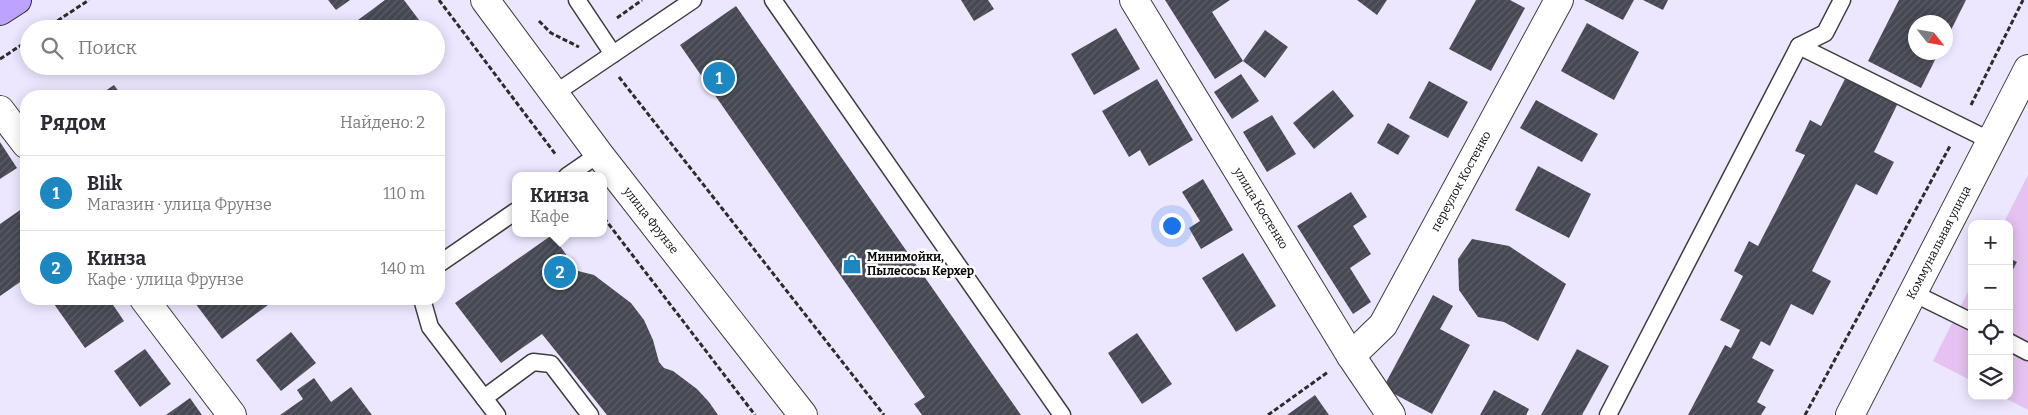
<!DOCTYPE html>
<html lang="ru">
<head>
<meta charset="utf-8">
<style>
	:root { --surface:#fff; --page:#f7f7f7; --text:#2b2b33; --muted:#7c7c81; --line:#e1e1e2; --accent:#1c87c0 }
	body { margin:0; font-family:Bitter,serif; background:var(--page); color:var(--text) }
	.controls { position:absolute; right:15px; bottom:15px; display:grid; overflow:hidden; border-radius:10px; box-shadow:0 2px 12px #0003 }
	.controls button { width:45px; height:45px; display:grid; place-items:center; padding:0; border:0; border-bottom:1px solid var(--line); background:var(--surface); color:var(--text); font:25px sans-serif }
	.compass { position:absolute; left:1908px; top:15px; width:45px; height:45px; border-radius:50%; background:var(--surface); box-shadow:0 2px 12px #0003; rotate:121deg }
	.you { position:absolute; left:1171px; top:225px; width:18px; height:18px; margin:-12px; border:4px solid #fff; border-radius:50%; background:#1a73e8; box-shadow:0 0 0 8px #1a73e833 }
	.badge { display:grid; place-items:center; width:32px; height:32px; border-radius:50%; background:var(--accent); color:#fff; font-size:16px; font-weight:700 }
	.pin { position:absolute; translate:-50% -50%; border:2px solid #fff; box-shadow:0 1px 5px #0006 }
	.popup { position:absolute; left:512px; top:172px; width:95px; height:65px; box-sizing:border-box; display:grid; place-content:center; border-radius:10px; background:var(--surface); filter:drop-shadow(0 1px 4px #0005); font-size:16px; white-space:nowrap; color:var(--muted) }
	.popup b { font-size:19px; color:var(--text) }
	.popup::after { content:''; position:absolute; left:50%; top:100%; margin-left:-10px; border:10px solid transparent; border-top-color:var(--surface) }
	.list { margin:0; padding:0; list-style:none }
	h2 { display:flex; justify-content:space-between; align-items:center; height:65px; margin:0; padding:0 20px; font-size:21px }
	h2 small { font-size:16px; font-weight:400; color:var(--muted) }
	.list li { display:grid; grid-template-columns:32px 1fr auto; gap:15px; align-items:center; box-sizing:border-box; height:75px; padding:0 20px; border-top:1px solid var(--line) }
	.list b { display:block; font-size:19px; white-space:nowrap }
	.list p { margin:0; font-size:16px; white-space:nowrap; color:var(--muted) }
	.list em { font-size:16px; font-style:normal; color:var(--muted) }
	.icon { flex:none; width:28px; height:28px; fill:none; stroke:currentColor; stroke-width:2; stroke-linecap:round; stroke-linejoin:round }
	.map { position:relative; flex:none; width:2028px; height:415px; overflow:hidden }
	.search { position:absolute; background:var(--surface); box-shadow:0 2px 12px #0003; left:20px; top:20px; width:425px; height:55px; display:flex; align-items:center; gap:12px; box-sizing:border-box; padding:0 18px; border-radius:28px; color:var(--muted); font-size:19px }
	.panel { position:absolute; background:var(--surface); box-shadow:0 2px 12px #0003; left:20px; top:90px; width:425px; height:215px; border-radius:20px }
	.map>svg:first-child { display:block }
</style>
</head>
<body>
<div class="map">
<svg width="2028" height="415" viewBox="0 0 2028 415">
	<defs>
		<pattern id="building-hatch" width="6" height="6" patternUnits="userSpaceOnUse" patternTransform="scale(1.25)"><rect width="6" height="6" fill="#464953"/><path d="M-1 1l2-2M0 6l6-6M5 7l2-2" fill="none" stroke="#5c5f67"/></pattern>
	</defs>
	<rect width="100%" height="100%" fill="#ece7ff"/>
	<g fill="#e5c2f1">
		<polygon points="2028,175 2028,410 2001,396 2009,396 2009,224 2003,224"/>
		<polygon points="1972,284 1972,381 1933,361"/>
	</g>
	<g fill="url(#building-hatch)">
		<polygon points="328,0 350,0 336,10"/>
		<polygon points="385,0 404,0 422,24 415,29 346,29"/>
		<polygon points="961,0 988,0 994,9 974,21"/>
		<polygon points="1165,0 1230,0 1212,12 1243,61 1265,30 1288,47 1265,78 1243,61 1215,79"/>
		<polygon points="1357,0 1387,0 1377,15"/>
		<polygon points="1476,0 1510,0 1525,8 1491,71 1449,49"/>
		<polygon points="1584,0 1634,0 1623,20"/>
		<polygon points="1643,0 1668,0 1663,10"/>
		<polygon points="1899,0 1966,0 1946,40 1946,22 1916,22 1916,52 1939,52 1921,88 1868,61"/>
		<polygon points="736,6 981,358 1021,415 922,415 914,404 925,397 680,45"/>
		<polygon points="1587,23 1639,52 1614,100 1561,71"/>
		<polygon points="1116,28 1140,69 1094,95 1071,54"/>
		<polygon points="1241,74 1259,101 1232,119 1214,92"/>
		<polygon points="1846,77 1898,103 1874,152 1894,162 1877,195 1856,184 1812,271 1831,281 1813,315 1791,304 1770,346 1761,341 1752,358 1774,370 1757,402 1766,407 1761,415 1688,415 1725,345 1731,348 1740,330 1720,320 1743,276 1734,271 1749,241 1758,246 1805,155 1795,151 1810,120 1821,126"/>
		<polygon points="1157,79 1193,140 1149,166 1140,150 1129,157 1102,111"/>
		<polygon points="1429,81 1468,102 1448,138 1409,118"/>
		<polygon points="114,85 122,96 98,96"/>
		<polygon points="1333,90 1354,116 1314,149 1293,123"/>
		<polygon points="1536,100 1598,134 1582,162 1520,128"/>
		<polygon points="1272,115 1296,154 1267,172 1243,132"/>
		<polygon points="1388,123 1410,136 1398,155 1377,143"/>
		<polygon points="0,142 17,168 0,179"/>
		<polygon points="1538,166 1591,194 1569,238 1515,210"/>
		<polygon points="1203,179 1233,230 1201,249 1189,228 1200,221 1182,192"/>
		<polygon points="1351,192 1367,217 1353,226 1371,254 1350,268 1371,302 1353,314 1297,226"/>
		<polygon points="26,206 26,278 0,296 0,224"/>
		<polygon points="552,235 578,271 594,275 631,303 644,320 653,340 659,362 664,368 673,371 697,389 709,402 718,415 607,415 542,334 501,363 455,303"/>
		<polygon points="1472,239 1509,246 1566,284 1538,341 1504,322 1478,317 1459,290 1458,259"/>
		<polygon points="1243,253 1276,306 1236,332 1202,278"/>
		<polygon points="2009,258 2017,262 2009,277"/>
		<polygon points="1433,295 1453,306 1440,329 1470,345 1432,414 1383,388"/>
		<polygon points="61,299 109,299 124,321 85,348 54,304"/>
		<polygon points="192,299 263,299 268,305 222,339"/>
		<polygon points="291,332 316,363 281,391 256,360"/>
		<polygon points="1137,333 1172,384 1142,404 1108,353"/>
		<polygon points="145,349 171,384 140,407 114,371"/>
		<polygon points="1577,349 1609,366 1582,415 1541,415"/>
		<polygon points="314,378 331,402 351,387 372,415 280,415 303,399 297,390"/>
		<polygon points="1494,390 1529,409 1526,415 1480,415"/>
		<polygon points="1315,395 1329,415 1287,415"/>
		<polygon points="190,398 202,415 166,415"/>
	</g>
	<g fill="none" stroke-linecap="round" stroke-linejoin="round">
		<defs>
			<g id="lane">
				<polyline points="577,0 613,54"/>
				<polyline points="773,0 1062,415"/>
				<polyline points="1799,46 1991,141"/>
				<polyline points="554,94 693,0"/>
				<polyline points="567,176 599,154"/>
				<polyline points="439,264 516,211"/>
				<polyline points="1913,293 1972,322"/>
				<polyline points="422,299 430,327 497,415"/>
				<polyline points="2009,342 2028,352"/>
				<polyline points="484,398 533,362 551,364 590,415"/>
				<polyline points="1608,415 1799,46 1825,33 1842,0"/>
			</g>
			<g id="street">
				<path id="s1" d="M 485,0 L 599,154 L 803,415"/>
				<path id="s2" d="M 1134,0 L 1351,356 L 1391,415"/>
				<polyline points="0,110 26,144"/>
				<polyline points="144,299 232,415"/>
				<path id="s3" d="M 1351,356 L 1383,325 L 1559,0"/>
				<path id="s4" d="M 1850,415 L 2028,69"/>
			</g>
			<polyline id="secondary" points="0,11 17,0"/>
		</defs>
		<use href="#lane" stroke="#3d3d3d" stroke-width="19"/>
		<use href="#street" stroke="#3d3d3d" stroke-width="30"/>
		<use href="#secondary" stroke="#2c2c2c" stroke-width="30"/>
		<g stroke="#2c2c2c" stroke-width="3" stroke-dasharray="5 2.5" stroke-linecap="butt">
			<polyline points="439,0 556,155"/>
			<polyline points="617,18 642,0"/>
			<polyline points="539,21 551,33 579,47"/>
			<polyline points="45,29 89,0"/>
			<polyline points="0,59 29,40"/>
			<polyline points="619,77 884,415"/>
			<polyline points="1971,105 2023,0"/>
			<polyline points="604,218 755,415"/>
			<polyline points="1268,415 1328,372"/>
			<polyline points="1805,415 1950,146"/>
		</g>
		<use href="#lane" stroke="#fff" stroke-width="16"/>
		<use href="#street" stroke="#fff" stroke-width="28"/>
		<use href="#secondary" stroke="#bda2ff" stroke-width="28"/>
	</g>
	<defs>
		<symbol id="shop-bare" viewBox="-9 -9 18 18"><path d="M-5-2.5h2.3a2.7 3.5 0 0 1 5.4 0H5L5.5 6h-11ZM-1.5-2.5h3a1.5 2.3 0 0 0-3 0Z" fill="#1c87c0" stroke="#fff" stroke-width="2.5" paint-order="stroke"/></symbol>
	</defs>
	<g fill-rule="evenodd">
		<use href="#shop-bare" x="838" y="250" width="28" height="28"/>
	</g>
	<g text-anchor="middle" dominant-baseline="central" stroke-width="5" stroke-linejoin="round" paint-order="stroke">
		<g font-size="12" fill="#0a0a0a" stroke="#fff">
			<text stroke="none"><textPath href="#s3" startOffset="208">переулок Костенко</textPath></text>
			<text stroke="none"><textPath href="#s2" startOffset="244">улица Костенко</textPath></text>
			<text stroke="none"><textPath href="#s1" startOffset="276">улица Фрунзе</textPath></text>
			<text stroke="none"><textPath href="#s4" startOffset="194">Коммунальная улица</textPath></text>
		</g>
		<g font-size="12" font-weight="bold" fill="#0a0a0a" stroke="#fff" text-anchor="start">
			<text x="867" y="257">Минимойки,<tspan x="867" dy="14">Пылесосы Керхер</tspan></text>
		</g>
	</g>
</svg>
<div class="controls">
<button>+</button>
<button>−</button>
<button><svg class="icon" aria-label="locate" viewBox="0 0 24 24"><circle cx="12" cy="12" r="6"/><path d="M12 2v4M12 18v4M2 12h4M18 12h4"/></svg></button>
<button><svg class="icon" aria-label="layers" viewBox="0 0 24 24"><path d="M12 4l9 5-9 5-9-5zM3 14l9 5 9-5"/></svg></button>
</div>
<svg class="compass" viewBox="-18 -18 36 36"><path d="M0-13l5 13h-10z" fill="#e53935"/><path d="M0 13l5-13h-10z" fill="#7c7c81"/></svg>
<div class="you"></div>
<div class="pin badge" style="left:719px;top:78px">1</div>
<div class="pin badge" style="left:560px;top:272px">2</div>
<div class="popup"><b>Кинза</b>Кафе</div>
<div class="search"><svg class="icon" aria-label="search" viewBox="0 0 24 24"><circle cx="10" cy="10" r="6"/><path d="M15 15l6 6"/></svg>Поиск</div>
<section class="panel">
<h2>Рядом<small>Найдено: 2</small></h2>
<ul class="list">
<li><span class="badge">1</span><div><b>Blik</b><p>Магазин · улица Фрунзе</p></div><em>110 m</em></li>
<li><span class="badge">2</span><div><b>Кинза</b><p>Кафе · улица Фрунзе</p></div><em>140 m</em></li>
</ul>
</section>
</div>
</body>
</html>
